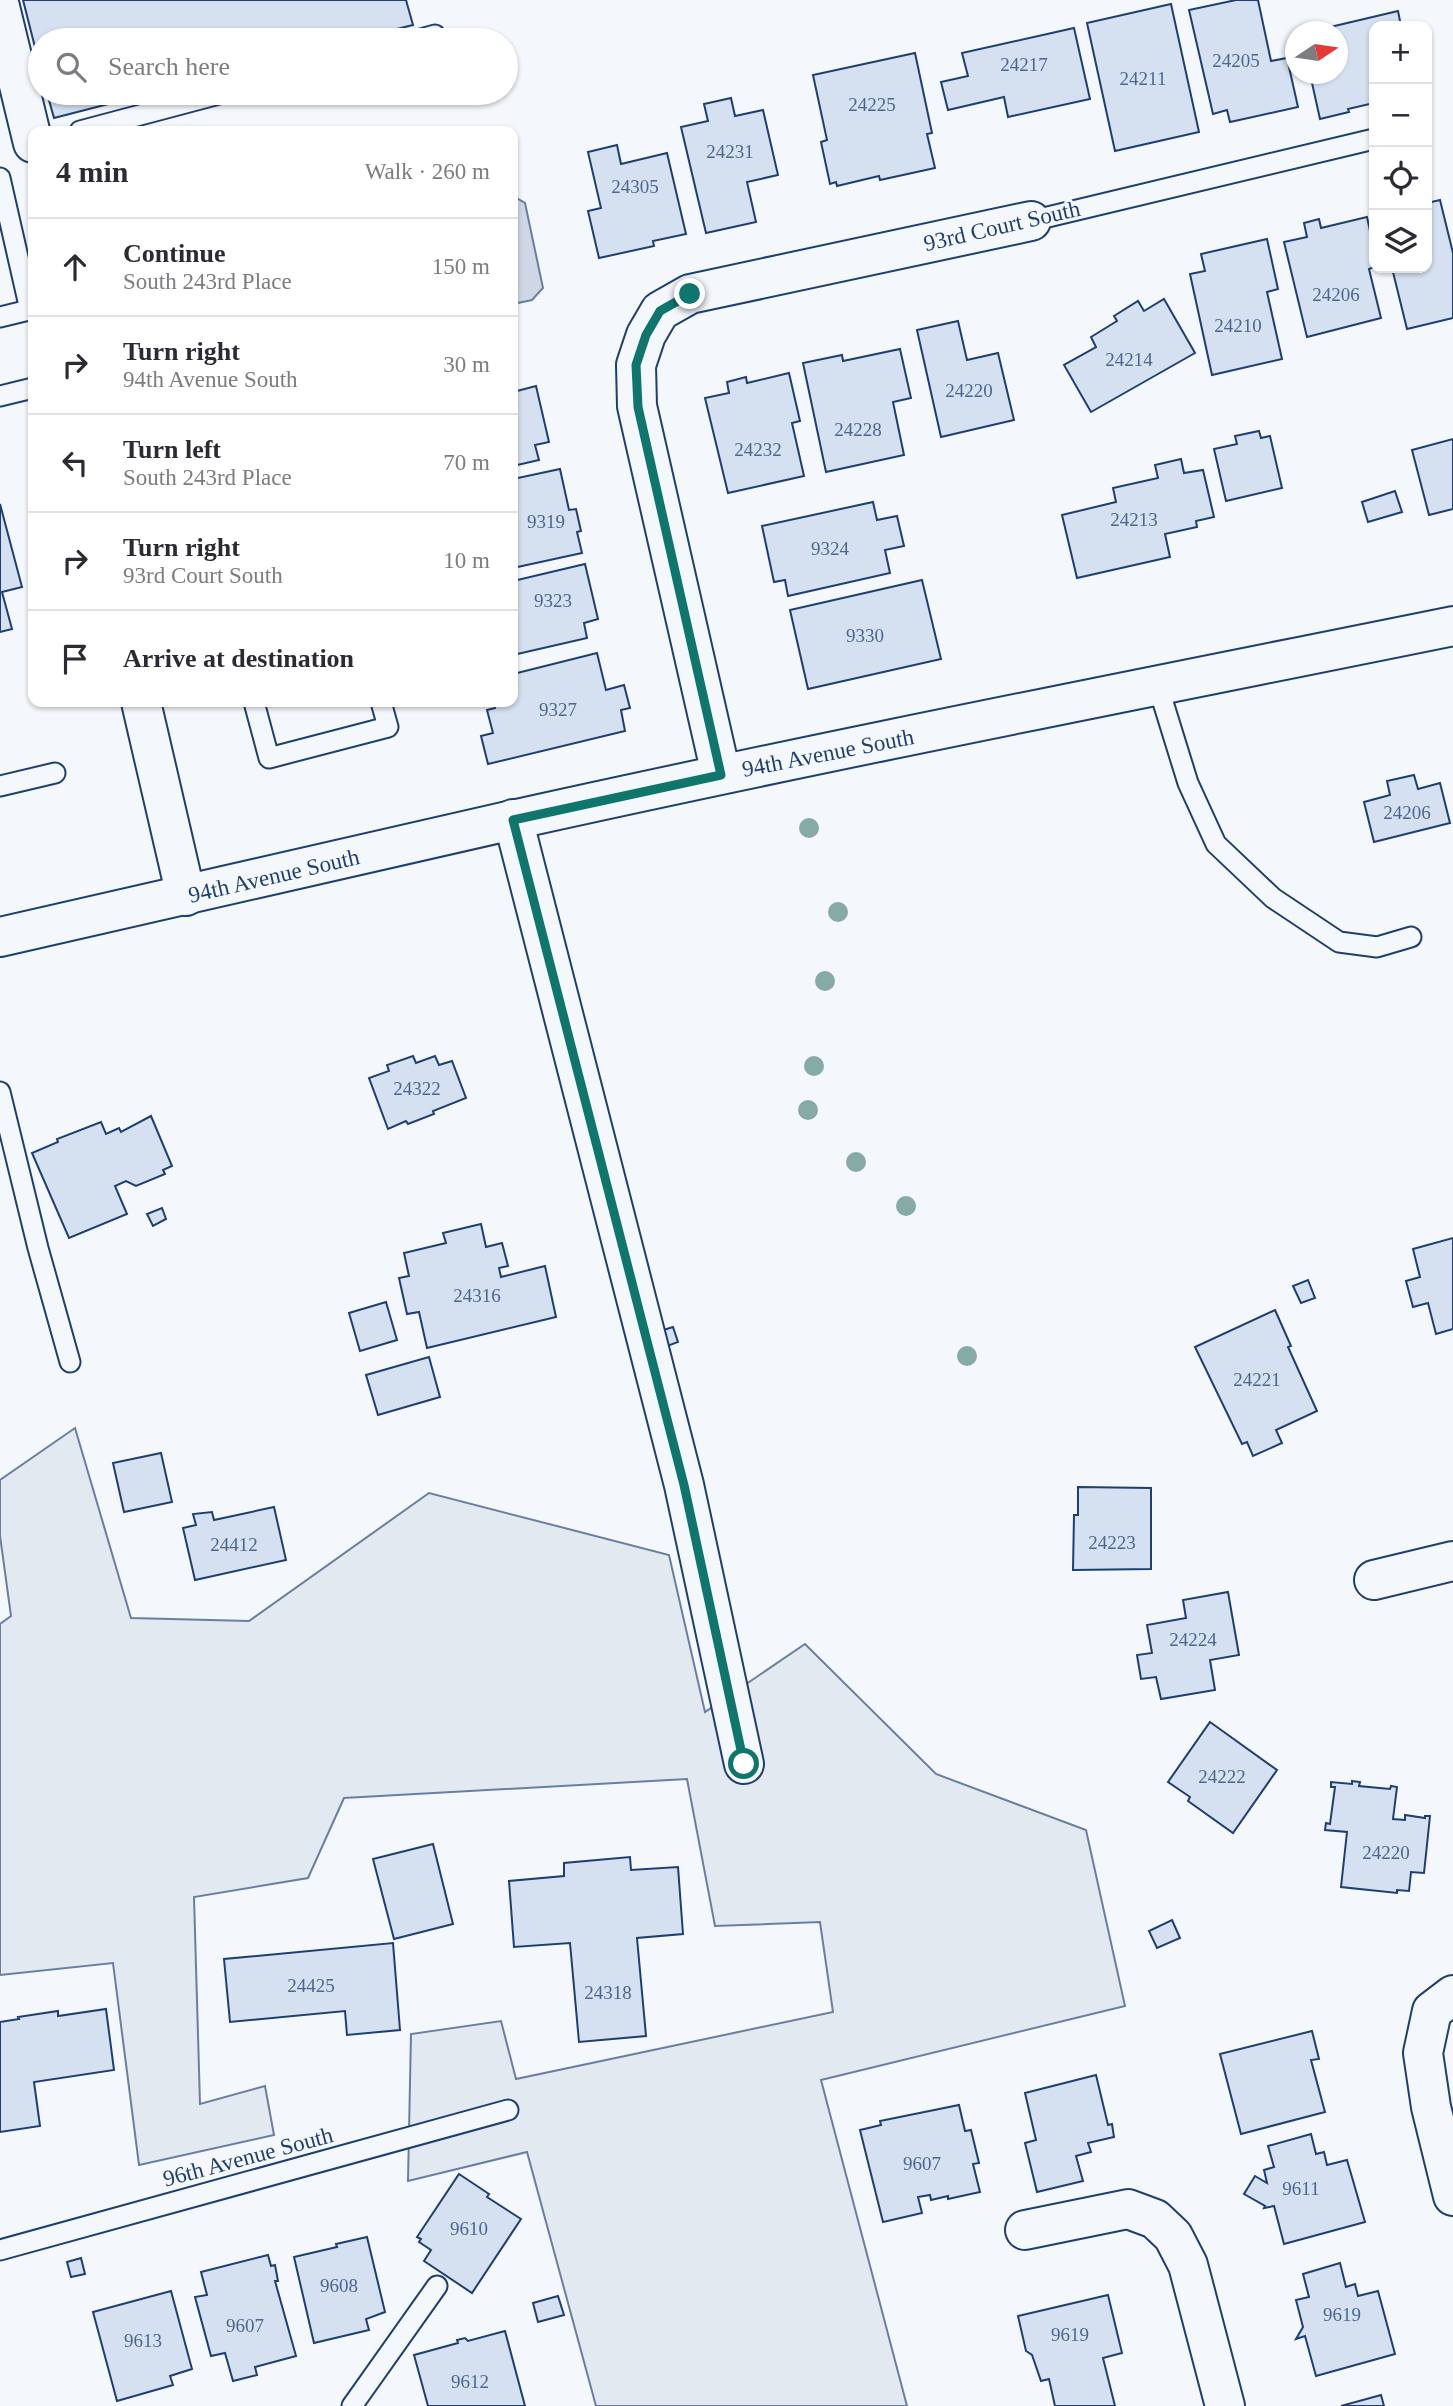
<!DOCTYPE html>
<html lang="en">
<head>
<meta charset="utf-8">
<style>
	:root { --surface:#fff; --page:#f7f7f7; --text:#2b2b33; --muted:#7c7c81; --line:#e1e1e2 }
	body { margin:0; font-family:Georgia,serif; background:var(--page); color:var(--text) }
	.controls { position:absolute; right:21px; top:21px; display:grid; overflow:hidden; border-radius:14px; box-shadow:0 2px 5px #0004 }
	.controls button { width:63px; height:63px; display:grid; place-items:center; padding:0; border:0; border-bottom:2px solid var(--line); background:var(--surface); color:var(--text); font:35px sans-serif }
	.compass { position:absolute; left:1285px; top:21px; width:63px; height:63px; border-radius:50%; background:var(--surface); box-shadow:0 2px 5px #0004; rotate:77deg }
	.stop { position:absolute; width:21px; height:21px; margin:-16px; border:5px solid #0f766e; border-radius:50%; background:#fff }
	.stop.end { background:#0f766e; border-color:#fff; box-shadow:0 2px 7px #0008 }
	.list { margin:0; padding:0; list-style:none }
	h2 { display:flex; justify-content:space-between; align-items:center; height:91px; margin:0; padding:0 28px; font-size:30px }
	h2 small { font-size:23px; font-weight:400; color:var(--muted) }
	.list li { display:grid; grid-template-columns:46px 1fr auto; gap:21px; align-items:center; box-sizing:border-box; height:98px; padding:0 28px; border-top:2px solid var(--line) }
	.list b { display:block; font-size:26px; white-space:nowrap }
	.list p { margin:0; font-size:23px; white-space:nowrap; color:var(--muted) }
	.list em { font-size:23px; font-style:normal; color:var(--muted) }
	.icon { flex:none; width:38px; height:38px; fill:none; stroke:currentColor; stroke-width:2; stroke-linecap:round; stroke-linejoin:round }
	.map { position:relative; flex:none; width:1453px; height:2406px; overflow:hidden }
	.search { position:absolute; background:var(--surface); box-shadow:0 2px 5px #0004; left:28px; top:28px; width:490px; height:77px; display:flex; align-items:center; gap:18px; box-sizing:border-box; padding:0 24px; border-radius:38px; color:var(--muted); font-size:26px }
	.panel { position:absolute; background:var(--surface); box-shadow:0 2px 5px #0004; left:28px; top:126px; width:490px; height:581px; border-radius:14px }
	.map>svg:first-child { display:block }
</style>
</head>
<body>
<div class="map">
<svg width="1453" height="2406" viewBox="0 0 1453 2406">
	<rect width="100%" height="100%" fill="#f4f7fb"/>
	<polygon fill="#e3e9f0" stroke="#687fa3" stroke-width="2" points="75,1428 131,1618 249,1621 429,1493 669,1555 705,1712 805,1644 936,1774 1086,1830 1125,2006 821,2080 907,2406 596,2406 527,2152 408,2181 411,2034 501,2021 516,2079 833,2012 820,1922 715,1926 687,1779 344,1798 308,1878 194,1897 200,2104 265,2086 274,2135 139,2165 113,1963 0,1975 0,1624 11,1616 0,1536 0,1480"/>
	<polygon fill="#cfd7e4" stroke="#687fa3" stroke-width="2" points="513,196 525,203 543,288 532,300 513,304"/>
	<g fill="#d5e0f0" stroke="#1d3f73" stroke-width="2">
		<polygon points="23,0 406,0 413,25 353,40 40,40 40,67"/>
		<polygon points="1236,0 1258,0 1271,61 1287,58 1298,107 1230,122 1227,110 1213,114 1189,10"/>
		<polygon points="1171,4 1199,132 1115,151 1087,23"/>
		<polygon points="1398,11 1401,26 1374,26 1374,103 1348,109 1349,112 1320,119 1310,74 1338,74 1338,32 1309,32"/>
		<polygon points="1074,28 1090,99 1008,117 1004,97 948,110 941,82 968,76 962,53"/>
		<polygon points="915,53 932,133 927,134 935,168 880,180 879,176 837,186 836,182 830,184 821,142 827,140 813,75"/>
		<polygon points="47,93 151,93 54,118"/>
		<polygon points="731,98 735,116 763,110 778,175 747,182 756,222 706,233 681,127 708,121 704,104"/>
		<polygon points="617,145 621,164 667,153 686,234 653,241 654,246 599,258 588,211 601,208 588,152"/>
		<polygon points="1440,200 1453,253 1453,318 1407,329 1392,268 1427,268 1427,203"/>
		<polygon points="1367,217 1374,249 1374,267 1369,269 1381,318 1307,337 1284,242 1307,237 1304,223 1319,219 1321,228"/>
		<polygon points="1267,239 1278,289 1267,292 1282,359 1212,375 1190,274 1205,271 1201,254"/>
		<polygon points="1164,299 1195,353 1091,412 1064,365 1096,347 1091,337 1117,321 1114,316 1138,301 1144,311"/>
		<polygon points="958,321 967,360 998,353 1014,420 941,437 917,330"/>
		<polygon points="900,349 911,398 893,402 904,455 826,472 803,363 842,355 843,361"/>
		<polygon points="789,373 800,421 792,423 804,476 728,493 705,398 729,393 727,382 746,377 747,383"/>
		<polygon points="536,386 549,442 535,445 539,460 513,466 513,392"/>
		<polygon points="1259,431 1261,438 1270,436 1282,488 1226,501 1214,449 1237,444 1235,436"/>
		<polygon points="1453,439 1453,509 1429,515 1412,450"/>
		<polygon points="1181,459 1184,473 1203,470 1214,517 1196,521 1197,527 1165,534 1170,557 1077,578 1062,515 1116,502 1113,488 1158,478 1155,465"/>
		<polygon points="560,469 569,510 576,509 581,531 577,532 582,553 513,568 513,479"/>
		<polygon points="1395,491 1402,512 1368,522 1362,502"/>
		<polygon points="873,502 877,520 897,516 904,546 885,550 890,573 788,596 785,580 774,582 762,526"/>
		<polygon points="0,504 22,587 2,592 12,629 0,632"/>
		<polygon points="585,564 598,619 584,623 587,638 513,655 513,581"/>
		<polygon points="922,580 941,659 808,689 790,610"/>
		<polygon points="597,653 606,690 624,685 630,708 621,710 625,731 488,764 481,736 493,733 487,710 495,708 493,702 513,702 513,674"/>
		<polygon points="1414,775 1418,789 1440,783 1450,823 1374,842 1364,802 1390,795 1387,781"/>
		<polygon points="413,1056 416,1063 435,1056 439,1065 452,1061 466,1098 433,1111 434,1114 408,1124 406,1121 388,1129 369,1078 389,1071 387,1065"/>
		<polygon points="151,1116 172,1166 163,1170 165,1174 136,1186 126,1181 115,1186 127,1214 69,1238 32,1153 58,1142 57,1139 101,1122 106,1134 119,1128 121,1132"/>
		<polygon points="162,1208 166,1219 153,1226 147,1214"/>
		<polygon points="481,1224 486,1247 502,1243 508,1266 499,1268 501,1277 545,1266 556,1317 427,1348 419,1312 407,1314 399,1278 409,1276 404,1253 446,1243 443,1233"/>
		<polygon points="1453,1238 1453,1329 1436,1334 1428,1303 1413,1307 1406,1281 1420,1277 1413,1249"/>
		<polygon points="1308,1280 1315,1298 1301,1303 1293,1286"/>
		<polygon points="386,1302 397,1340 360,1351 349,1313"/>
		<polygon points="1275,1310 1291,1346 1288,1347 1317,1411 1276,1430 1282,1443 1253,1456 1247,1442 1242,1444 1195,1347"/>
		<polygon points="673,1327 678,1342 662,1348 657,1332"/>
		<polygon points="429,1357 440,1397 378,1415 366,1375"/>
		<polygon points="161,1453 172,1502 124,1512 113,1463"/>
		<polygon points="1078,1487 1151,1488 1151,1569 1073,1570 1074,1515 1078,1515"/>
		<polygon points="274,1507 286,1560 195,1580 183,1528 196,1525 193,1514 212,1512 214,1520"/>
		<polygon points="1228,1592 1239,1655 1210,1660 1215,1690 1161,1699 1156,1677 1141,1679 1137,1655 1152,1653 1147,1625 1186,1618 1183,1600"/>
		<polygon points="1210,1722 1277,1770 1233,1833 1188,1801 1190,1797 1168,1782"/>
		<polygon points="1352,1781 1360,1782 1359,1786 1390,1789 1391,1786 1397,1787 1393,1819 1405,1820 1405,1815 1425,1818 1425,1816 1430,1816 1424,1873 1411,1872 1409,1891 1397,1890 1397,1893 1341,1887 1347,1832 1325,1830 1326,1823 1330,1824 1335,1787 1331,1787 1331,1782 1352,1784"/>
		<polygon points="433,1844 453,1924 394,1939 373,1859"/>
		<polygon points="630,1857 631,1870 678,1867 683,1934 637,1938 646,2036 579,2042 570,1943 514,1947 509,1881 564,1876 564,1863"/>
		<polygon points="1172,1920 1180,1938 1157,1948 1149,1931"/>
		<polygon points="393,1943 400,2030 347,2035 345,2011 230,2022 224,1959"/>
		<polygon points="106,2009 114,2070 34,2082 40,2126 0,2132 0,2022 19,2019 18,2017 58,2011 58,2016"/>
		<polygon points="1312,2031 1319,2059 1311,2060 1325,2112 1241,2134 1220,2054"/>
		<polygon points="1096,2075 1108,2125 1112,2124 1114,2137 1088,2143 1091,2152 1076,2156 1083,2181 1037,2192 1025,2143 1036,2140 1025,2093"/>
		<polygon points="959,2105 965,2131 971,2130 979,2163 973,2164 980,2192 948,2199 948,2196 931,2200 930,2195 918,2197 922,2213 883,2222 860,2130 881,2125 880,2121"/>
		<polygon points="1311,2134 1316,2154 1324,2152 1327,2165 1347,2160 1365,2222 1284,2244 1274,2206 1264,2208 1265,2206 1244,2194 1255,2176 1267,2183 1264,2170 1274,2167 1268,2146"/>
		<polygon points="459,2174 489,2194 487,2197 521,2219 472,2293 424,2261 431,2250 419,2242 421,2239 417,2237"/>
		<polygon points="367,2237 385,2312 366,2319 369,2330 314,2343 294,2257 337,2247 336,2244"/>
		<polygon points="268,2255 271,2266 275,2265 278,2281 275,2281 296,2356 255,2367 257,2375 233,2381 225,2353 211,2356 195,2297 207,2295 201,2272"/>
		<polygon points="81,2258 85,2274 71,2277 67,2262"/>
		<polygon points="1340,2263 1346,2287 1355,2284 1358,2296 1378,2291 1395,2354 1316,2376 1305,2336 1296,2339 1303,2327 1296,2300 1309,2297 1303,2274"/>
		<polygon points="171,2291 192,2369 170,2376 173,2385 117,2401 93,2312"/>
		<polygon points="1108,2295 1122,2353 1103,2358 1115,2406 1055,2406 1049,2379 1041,2381 1032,2355 1026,2351 1018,2316"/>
		<polygon points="558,2296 564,2315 538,2322 533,2303"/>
		<polygon points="505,2331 525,2406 428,2406 414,2355 458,2343 457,2340 465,2338 468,2341"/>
		<polygon points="1381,2395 1384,2406 1341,2406"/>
	</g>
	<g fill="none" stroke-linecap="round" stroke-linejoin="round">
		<defs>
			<g id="lane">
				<polyline points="417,40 435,35"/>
				<polyline points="80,131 223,93"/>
				<polyline points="0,178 30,310"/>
				<polyline points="1031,221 1374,139"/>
				<polyline points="0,317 33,309"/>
				<polyline points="0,396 33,388"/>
				<polyline points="1158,686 1188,783 1216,844 1273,898 1339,942 1377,947 1411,937"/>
				<polyline points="254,702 269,758 388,727 381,702"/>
				<polyline points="0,786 55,773"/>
				<polyline points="0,1092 38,1248 70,1362"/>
				<polyline points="0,2250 508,2110"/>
				<polyline points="352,2406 437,2286"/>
			</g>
			<g id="street">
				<polyline points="0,7 33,143"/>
				<polyline points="141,702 186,896"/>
				<polyline points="721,774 637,406 636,365 646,335 660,311 690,294 1031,221"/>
				<polyline points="513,819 684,1485 744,1764"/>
				<polyline points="1374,1580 1453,1561"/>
				<polyline points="1453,1995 1432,2011 1423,2053 1431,2107 1453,2196"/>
				<polyline points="1025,2230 1128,2209 1155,2219 1173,2236 1188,2265 1225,2406"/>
			</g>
			<path id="secondary" d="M 0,937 C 173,899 344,857 517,819 C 828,750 1141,689 1453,626"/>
		</defs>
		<use href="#lane" stroke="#1d3f73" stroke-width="23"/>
		<use href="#street" stroke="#1d3f73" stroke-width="42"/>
		<use href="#secondary" stroke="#1d3f73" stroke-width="42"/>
		<use href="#lane" stroke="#f4f7fb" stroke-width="19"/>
		<use href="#street" stroke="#f4f7fb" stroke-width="38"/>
		<use href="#secondary" stroke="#f4f7fb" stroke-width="38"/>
	</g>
	<g fill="#86aba6">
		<circle cx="809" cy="828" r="10"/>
		<circle cx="838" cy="912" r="10"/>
		<circle cx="825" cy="981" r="10"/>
		<circle cx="814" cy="1066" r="10"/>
		<circle cx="808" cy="1110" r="10"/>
		<circle cx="856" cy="1162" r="10"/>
		<circle cx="906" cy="1206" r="10"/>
		<circle cx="967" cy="1356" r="10"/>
	</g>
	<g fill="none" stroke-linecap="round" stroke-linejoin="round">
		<polyline stroke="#0f766e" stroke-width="9" points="690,294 660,311 646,335 636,365 638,407 721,775 513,820 684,1485 744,1764"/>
	</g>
	<g text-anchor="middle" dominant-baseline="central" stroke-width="5" stroke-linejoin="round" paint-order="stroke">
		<g font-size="19" fill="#4b6792">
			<text x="1236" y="60">24205</text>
			<text x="1024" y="64">24217</text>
			<text x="1143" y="78">24211</text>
			<text x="872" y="104">24225</text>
			<text x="730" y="151">24231</text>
			<text x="635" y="186">24305</text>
			<text x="1336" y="294">24206</text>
			<text x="1238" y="325">24210</text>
			<text x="1129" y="359">24214</text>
			<text x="969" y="390">24220</text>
			<text x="858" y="429">24228</text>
			<text x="758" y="449">24232</text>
			<text x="1134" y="519">24213</text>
			<text x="546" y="521">9319</text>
			<text x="830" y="548">9324</text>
			<text x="553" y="600">9323</text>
			<text x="865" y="635">9330</text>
			<text x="558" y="709">9327</text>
			<text x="1407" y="812">24206</text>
			<text x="417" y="1088">24322</text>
			<text x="477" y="1295">24316</text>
			<text x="1257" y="1379">24221</text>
			<text x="1112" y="1542">24223</text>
			<text x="234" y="1544">24412</text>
			<text x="1193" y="1639">24224</text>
			<text x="1222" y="1776">24222</text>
			<text x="1386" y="1852">24220</text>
			<text x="311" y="1985">24425</text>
			<text x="608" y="1992">24318</text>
			<text x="922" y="2163">9607</text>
			<text x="1301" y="2188">9611</text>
			<text x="469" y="2228">9610</text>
			<text x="339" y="2285">9608</text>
			<text x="1342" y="2314">9619</text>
			<text x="245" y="2325">9607</text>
			<text x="1070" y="2334">9619</text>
			<text x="143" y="2340">9613</text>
			<text x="470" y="2381">9612</text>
		</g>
		<g font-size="23" fill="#1d3f73" stroke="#f4f7fb">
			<text transform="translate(1002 226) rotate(-13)">93rd Court South</text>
			<text transform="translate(828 753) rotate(-11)">94th Avenue South</text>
			<text transform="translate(274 876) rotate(-13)">94th Avenue South</text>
			<text transform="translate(248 2157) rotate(-15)">96th Avenue South</text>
		</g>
	</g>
</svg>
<div class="controls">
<button>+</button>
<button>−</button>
<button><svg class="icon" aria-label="locate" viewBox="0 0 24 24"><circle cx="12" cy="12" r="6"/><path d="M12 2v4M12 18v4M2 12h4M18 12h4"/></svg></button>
<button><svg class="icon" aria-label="layers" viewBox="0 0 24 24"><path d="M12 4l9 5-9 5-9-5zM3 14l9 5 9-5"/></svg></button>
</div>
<svg class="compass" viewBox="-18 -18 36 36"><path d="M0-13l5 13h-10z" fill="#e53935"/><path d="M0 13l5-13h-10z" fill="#7c7c81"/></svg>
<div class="stop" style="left:744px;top:1764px"></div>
<div class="stop end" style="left:690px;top:294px"></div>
<div class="search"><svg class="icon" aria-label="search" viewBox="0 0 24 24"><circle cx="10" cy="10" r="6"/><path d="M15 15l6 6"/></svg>Search here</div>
<section class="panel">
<h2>4 min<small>Walk · 260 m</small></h2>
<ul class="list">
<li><svg class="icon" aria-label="ahead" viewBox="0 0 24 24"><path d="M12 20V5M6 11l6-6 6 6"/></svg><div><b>Continue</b><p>South 243rd Place</p></div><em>150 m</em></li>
<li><svg class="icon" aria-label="right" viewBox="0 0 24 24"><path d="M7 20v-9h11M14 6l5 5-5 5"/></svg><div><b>Turn right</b><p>94th Avenue South</p></div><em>30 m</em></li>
<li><svg class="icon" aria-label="left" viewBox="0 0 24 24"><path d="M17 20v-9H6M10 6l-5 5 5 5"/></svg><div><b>Turn left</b><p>South 243rd Place</p></div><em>70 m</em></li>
<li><svg class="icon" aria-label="right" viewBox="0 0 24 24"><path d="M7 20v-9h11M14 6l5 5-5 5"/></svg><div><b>Turn right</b><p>93rd Court South</p></div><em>10 m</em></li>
<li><svg class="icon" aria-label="arrive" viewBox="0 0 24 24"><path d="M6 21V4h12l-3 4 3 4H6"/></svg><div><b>Arrive at destination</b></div></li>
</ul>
</section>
</div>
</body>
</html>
